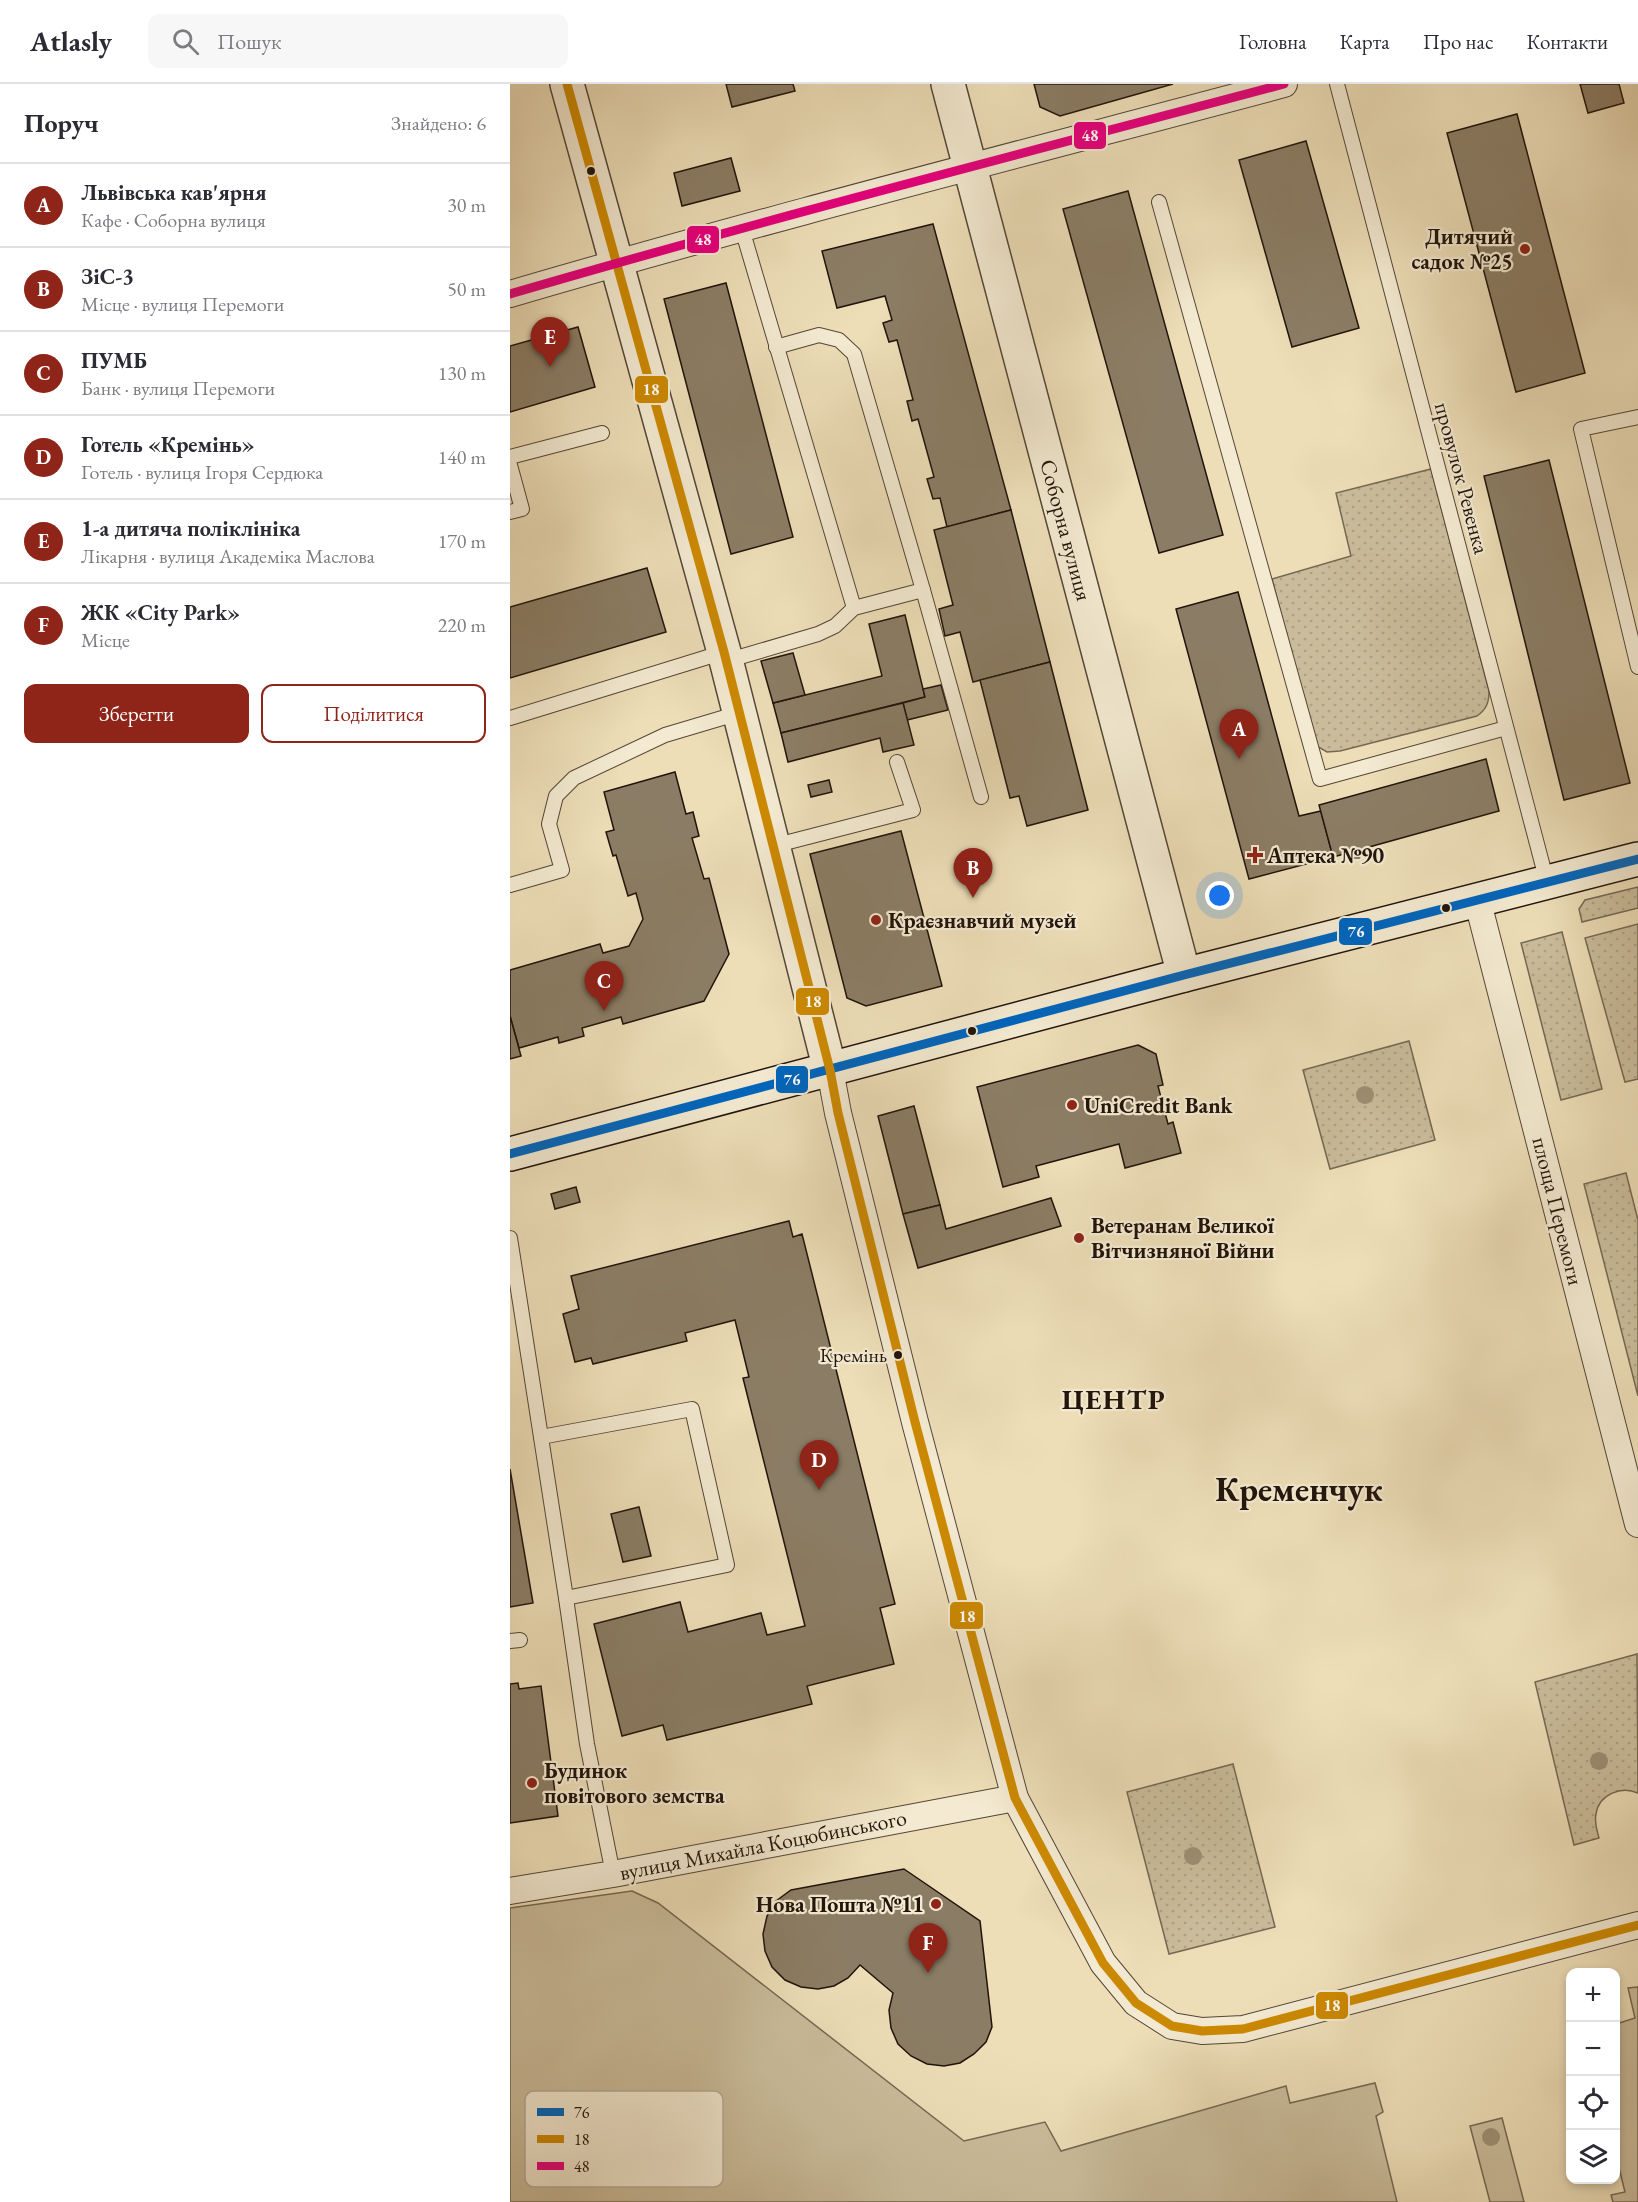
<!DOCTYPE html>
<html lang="uk">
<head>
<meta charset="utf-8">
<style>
	:root { --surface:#fff; --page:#f7f7f7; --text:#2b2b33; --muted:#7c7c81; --line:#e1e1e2; --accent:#8f2418 }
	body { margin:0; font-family:"EB Garamond",serif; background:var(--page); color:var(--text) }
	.controls { position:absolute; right:18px; bottom:18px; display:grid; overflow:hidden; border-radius:12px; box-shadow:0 3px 9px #0003 }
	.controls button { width:54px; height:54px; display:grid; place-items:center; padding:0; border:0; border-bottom:2px solid var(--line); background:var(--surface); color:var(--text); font:30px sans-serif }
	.you { position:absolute; left:710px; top:812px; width:21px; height:21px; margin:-15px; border:4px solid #fff; border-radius:50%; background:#1a73e8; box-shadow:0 0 0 9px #1a73e833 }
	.badge { display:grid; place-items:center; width:39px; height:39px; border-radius:50%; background:var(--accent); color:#fff; font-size:20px; font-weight:700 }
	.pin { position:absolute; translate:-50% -50px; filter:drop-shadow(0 2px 3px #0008) }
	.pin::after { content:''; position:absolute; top:32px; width:21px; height:18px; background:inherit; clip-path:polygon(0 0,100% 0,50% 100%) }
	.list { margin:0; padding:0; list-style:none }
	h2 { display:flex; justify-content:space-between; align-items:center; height:78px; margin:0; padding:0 24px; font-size:26px }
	h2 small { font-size:20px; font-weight:400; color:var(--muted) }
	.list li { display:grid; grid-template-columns:39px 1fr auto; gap:18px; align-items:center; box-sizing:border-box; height:84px; padding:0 24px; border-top:2px solid var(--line) }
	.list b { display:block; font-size:22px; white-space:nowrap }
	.list p { margin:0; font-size:20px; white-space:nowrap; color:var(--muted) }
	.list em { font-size:20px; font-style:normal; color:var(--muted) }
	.actions { display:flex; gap:12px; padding:18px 24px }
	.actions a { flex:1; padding:14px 0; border:2px solid var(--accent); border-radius:12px; text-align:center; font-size:21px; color:var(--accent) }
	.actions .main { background:var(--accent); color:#fff }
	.icon { flex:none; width:33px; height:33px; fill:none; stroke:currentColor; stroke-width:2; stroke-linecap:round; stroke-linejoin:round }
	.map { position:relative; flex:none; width:1128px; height:2118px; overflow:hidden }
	header { display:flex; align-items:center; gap:36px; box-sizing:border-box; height:84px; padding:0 30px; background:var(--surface); border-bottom:2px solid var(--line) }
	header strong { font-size:28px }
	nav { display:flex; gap:33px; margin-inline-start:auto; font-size:21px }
	.search { width:420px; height:54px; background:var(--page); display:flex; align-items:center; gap:15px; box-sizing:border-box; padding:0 21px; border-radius:12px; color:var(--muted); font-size:22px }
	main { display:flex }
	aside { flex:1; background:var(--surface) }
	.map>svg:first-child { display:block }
</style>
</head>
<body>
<header>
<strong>Atlasly</strong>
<div class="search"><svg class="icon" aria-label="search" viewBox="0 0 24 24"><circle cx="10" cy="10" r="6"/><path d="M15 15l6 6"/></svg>Пошук</div>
<nav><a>Головна</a><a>Карта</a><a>Про нас</a><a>Контакти</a></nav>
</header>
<main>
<aside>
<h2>Поруч<small>Знайдено: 6</small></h2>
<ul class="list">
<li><span class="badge">A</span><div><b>Львiвська кав'ярня</b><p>Кафе · Соборна вулиця</p></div><em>30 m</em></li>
<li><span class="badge">B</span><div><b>ЗіС-3</b><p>Місце · вулиця Перемоги</p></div><em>50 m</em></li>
<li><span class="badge">C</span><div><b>ПУМБ</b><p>Банк · вулиця Перемоги</p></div><em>130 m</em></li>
<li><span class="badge">D</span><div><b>Готель «Кремінь»</b><p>Готель · вулиця Ігоря Сердюка</p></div><em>140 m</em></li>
<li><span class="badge">E</span><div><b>1-а дитяча поліклініка</b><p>Лікарня · вулиця Академіка Маслова</p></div><em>170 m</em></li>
<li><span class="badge">F</span><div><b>ЖК «City Park»</b><p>Місце</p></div><em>220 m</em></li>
</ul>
<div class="actions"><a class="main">Зберегти</a><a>Поділитися</a></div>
</aside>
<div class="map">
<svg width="1128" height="2118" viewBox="0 0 1128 2118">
	<defs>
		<pattern id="grass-dots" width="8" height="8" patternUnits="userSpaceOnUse" patternTransform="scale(1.5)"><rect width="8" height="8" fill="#cabc9b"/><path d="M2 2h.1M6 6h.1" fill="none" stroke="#ada184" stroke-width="1.8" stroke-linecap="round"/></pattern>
	</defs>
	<rect width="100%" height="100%" fill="#eddeb8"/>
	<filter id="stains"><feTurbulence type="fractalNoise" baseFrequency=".00333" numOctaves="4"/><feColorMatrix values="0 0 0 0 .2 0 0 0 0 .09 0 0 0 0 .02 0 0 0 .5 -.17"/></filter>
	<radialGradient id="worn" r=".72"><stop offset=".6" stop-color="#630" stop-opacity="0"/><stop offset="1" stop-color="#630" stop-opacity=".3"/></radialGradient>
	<g fill="url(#grass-dots)" stroke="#766853" stroke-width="1.5">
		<path d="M 921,385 L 979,607 C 979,618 977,625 967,632 L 830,667 L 817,668 L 805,661 L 762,495 L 841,472 L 826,409 Z"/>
		<polygon points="1128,803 1128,824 1072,838 1069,825 1075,816"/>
		<polygon points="1128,840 1128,995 1115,998 1075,854"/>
		<polygon points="1052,848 1092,1005 1051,1016 1011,859"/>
		<polygon points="899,957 925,1056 820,1085 793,986"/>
		<polygon points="1116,1089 1128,1136 1128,1312 1074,1100"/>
		<path d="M 1127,1570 L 1128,1709 C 1111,1702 1089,1710 1086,1730 C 1084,1739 1087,1746 1089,1754 L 1064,1761 L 1025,1598 Z"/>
		<polygon points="723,1680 765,1843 659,1870 617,1708"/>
	</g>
	<g fill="#cabc9b" stroke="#766853" stroke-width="1.5">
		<polygon points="122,1807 148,1819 454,2057 535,2038 551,2067 776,2002 780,2019 865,1999 873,2028 866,2032 887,2118 0,2118 0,1824"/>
		<polygon points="1128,1903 1128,2118 1103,2118 1101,2111 1115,2108 1106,2072 1106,1940 1125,1934 1118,1904"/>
		<polygon points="992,2034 1014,2118 980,2118 960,2042"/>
	</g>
	<g fill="#8b7d65" stroke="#21140b" stroke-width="1.5">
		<polygon points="216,0 283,0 285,7 222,23"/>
		<polygon points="524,0 663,0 550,32 530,23"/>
		<polygon points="1070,0 1109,0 1114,19 1078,29"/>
		<polygon points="1007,30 1075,289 1006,308 937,49"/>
		<polygon points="796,57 849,244 782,263 729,76"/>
		<polygon points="221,74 230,107 172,122 164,89"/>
		<polygon points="618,107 713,451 649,469 553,125"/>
		<polygon points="423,140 501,426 437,443 430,414 423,415 417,395 424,393 408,335 402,337 397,317 403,316 387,256 379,258 373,239 382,236 375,212 327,224 312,167"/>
		<polygon points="216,199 283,453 221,470 154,215"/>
		<polygon points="68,243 85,303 0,328 0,262"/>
		<polygon points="1039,376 1120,699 1054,716 974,392"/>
		<polygon points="501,426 540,578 463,598 450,548 435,552 429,525 443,521 424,446"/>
		<polygon points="137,484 156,548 0,594 0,523"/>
		<polygon points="728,508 789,732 811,727 823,773 739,795 666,525"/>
		<polygon points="395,531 415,613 271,649 263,619 372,592 359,540"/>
		<polygon points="283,569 295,611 263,619 251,577"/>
		<polygon points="540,578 578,726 517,742 509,712 500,714 470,596"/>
		<polygon points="431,601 438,626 397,636 393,619 415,613 413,605"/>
		<polygon points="393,619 404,661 373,668 370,654 278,678 271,649"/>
		<polygon points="976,675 989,727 823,773 809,721"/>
		<polygon points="165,688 176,730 183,728 189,752 182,754 194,795 199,794 219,870 194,917 113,940 111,933 72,944 74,952 49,959 48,953 9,964 0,932 0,886 90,860 93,869 119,862 133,835 126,809 118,812 106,771 103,772 96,748 104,746 94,708"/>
		<polygon points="319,696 322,708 301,713 298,701"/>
		<polygon points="391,747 432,902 356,922 337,914 300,770"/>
		<polygon points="0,932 11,972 0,975"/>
		<polygon points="628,961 646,970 653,1001 648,1002 658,1040 663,1038 671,1069 615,1084 609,1060 526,1082 529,1093 493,1103 467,1003"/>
		<polygon points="404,1022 430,1121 393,1130 368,1032"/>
		<polygon points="66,1103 70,1118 45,1125 41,1110"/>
		<polygon points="541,1114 551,1142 408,1184 393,1130 430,1121 436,1145"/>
		<polygon points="279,1137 283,1153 292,1150 385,1520 370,1524 384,1580 297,1602 302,1620 157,1656 153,1641 112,1652 84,1540 170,1518 178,1548 251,1529 257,1551 295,1542 233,1294 239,1293 225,1236 175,1249 177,1257 83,1280 81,1274 65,1278 53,1230 69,1225 61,1192"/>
		<polygon points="0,1385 23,1519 0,1523"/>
		<polygon points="129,1423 141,1472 113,1478 101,1430"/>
		<polygon points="8,1599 9,1605 31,1602 48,1732 0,1739 0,1600"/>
		<polygon points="394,1785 470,1837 482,1943 476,1958 464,1970 450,1979 434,1982 417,1980 401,1972 388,1960 381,1944 379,1926 383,1909 350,1881 338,1894 324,1902 308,1905 291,1903 275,1896 262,1883 255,1867 253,1850 257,1832 266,1817 281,1806"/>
	</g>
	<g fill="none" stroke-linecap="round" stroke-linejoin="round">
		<defs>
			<g id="service">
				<polyline points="827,0 1037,798"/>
				<polyline points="649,118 810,695 996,644"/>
				<polyline points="232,145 344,524"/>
				<polyline points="266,263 309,251 329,256 344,270 413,506 471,713"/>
				<polyline points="1128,333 1071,345 1128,583"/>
				<polyline points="0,373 92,349"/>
				<polyline points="0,381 12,425 0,428"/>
				<polyline points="216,577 308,550 325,542 344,524 413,506"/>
				<polyline points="0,634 214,568"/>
				<polyline points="263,762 403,726 387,678"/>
				<polyline points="0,801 52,786 39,740 46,712 64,694 155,651 229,629"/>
				<polyline points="0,1154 56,1514 77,1660 103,1790"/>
				<polyline points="31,1353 182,1325 217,1481 56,1514"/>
				<polyline points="0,1557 10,1556"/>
			</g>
			<g id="minor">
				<path d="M 0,210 C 256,135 515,69 774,0"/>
				<polyline points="967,815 1128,1440"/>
				<polyline points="320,986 328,1029 405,1338 505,1714 593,1879 626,1919 662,1942 692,1947 733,1945 1128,1841"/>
				<polyline points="0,1807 103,1790 505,1714"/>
			</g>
			<g id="tertiary">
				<polyline points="57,0 214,568 320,986"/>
				<polyline points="438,0 674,891"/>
			</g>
			<polyline id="secondary" points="0,1070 674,891 1128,775"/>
		</defs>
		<use href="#service" stroke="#544636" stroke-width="16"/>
		<use href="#minor" stroke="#544636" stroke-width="28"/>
		<use href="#tertiary" stroke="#544636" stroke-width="36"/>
		<use href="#secondary" stroke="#21140b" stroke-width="36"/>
		<use href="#service" stroke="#f3ead1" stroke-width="14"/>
		<use href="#minor" stroke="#f3ead1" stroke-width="26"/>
		<use href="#tertiary" stroke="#f3ead1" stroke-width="33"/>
		<use href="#secondary" stroke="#f3ead1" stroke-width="33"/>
		<defs>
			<polyline id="bus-1" points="0,1070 674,891 1128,775"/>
			<polyline id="bus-2" points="57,0 214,568 320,986 328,1029 405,1338 505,1714 593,1879 626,1919 662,1942 692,1947 733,1945 1128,1841"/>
			<path id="bus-3" d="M 0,210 C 256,135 515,69 774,0"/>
		</defs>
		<use href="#bus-1" stroke="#f3ead1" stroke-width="14"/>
		<use href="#bus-2" stroke="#f3ead1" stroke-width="14"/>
		<use href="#bus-3" stroke="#f3ead1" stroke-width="14"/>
		<use href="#bus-1" stroke="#0065bd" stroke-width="9"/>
		<use href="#bus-2" stroke="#cc8902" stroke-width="9"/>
		<use href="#bus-3" stroke="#e5007d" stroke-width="9"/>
	</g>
	<g fill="#9d8f74">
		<circle cx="855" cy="1011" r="9"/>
		<circle cx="1089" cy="1677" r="9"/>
		<circle cx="683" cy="1772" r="9"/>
		<circle cx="981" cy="2053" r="9"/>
	</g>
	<g fill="#21140b" stroke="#f3ead1" stroke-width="2">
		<circle cx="81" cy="87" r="5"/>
		<circle cx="936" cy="824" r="5"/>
		<circle cx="462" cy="947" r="5"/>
		<circle cx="388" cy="1271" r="5"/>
	</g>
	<g fill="#8f2418" stroke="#f3ead1" stroke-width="2">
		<circle cx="1015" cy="165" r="6"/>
		<path d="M742 762h6v6h6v6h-6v6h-6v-6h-6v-6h6z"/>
		<circle cx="366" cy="836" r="6"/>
		<circle cx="562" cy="1021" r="6"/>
		<circle cx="569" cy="1154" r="6"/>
		<circle cx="22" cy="1699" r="6"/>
		<circle cx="426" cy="1820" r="6"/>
	</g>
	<g text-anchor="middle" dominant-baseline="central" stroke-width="4.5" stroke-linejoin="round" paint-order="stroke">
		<g font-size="20" fill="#21140b" stroke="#f3ead1" text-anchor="end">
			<text x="377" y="1271">Кремінь</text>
		</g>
		<g font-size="22" font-weight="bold" fill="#21140b" stroke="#f3ead1" text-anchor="start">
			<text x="1003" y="152" text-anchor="end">Дитячий<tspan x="1003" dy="25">садок №25</tspan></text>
			<text x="757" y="771">Аптека №90</text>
			<text x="378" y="836">Краєзнавчий музей</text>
			<text x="574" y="1021">UniCredit Bank</text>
			<text x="581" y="1141">Ветеранам Великої<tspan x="581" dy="25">Вітчизняної Війни</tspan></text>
			<text x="34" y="1686">Будинок<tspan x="34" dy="25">повітового земства</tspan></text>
			<text x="414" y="1820" text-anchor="end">Нова Пошта №11</text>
		</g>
		<g font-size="22" fill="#21140b" stroke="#f3ead1">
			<text transform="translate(952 394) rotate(75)">провулок Ревенка</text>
			<text transform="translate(556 446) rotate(75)">Соборна вулиця</text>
			<text transform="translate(1048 1127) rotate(76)">площа Перемоги</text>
			<text transform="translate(253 1761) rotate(-11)">вулиця Михайла Коцюбинського</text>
		</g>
		<g font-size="28" font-weight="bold" letter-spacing="1.5" fill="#21140b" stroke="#f3ead1">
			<text x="604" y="1315">ЦЕНТР</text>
		</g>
		<g font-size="34" font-weight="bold" fill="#21140b" stroke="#f3ead1">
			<text x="789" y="1405">Кременчук</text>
		</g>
	</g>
	<rect x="15" y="2007" width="198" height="96" rx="9" fill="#f3ead1" stroke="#b4aa96" stroke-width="1.5"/>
	<rect x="27" y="2024" width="27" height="8" fill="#0065bd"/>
	<rect x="27" y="2051" width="27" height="8" fill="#cc8902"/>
	<rect x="27" y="2078" width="27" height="8" fill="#e5007d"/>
	<g font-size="16" fill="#21140b">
		<text x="64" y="2034">76</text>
		<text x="64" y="2061">18</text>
		<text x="64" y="2088">48</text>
	</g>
	<g stroke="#f3ead1" stroke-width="2">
		<rect x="563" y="37" width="34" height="29" rx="6" fill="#e5007d"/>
		<rect x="176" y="141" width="34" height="29" rx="6" fill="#e5007d"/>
		<rect x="124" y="291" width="35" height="29" rx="6" fill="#cc8902"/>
		<rect x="828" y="833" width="35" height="29" rx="6" fill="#0065bd"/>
		<rect x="285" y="903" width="35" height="29" rx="6" fill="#cc8902"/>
		<rect x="265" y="981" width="34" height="29" rx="6" fill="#0065bd"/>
		<rect x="439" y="1517" width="35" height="29" rx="6" fill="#cc8902"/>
		<rect x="805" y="1907" width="34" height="29" rx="6" fill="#cc8902"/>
	</g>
	<g font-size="16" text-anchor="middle" font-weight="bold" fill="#fff">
		<text x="580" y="57">48</text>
		<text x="193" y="161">48</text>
		<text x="141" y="311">18</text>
		<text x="846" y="853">76</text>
		<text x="303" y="923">18</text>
		<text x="282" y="1001">76</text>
		<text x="457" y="1538">18</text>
		<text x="822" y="1927">18</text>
	</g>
	<rect width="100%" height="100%" filter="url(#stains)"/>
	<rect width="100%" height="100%" fill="url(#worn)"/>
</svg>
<div class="controls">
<button>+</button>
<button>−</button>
<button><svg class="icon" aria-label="locate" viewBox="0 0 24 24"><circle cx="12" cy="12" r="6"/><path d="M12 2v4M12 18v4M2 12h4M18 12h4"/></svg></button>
<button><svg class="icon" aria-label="layers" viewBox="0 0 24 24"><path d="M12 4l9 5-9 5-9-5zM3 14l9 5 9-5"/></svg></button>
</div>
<div class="you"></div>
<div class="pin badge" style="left:729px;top:675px">A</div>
<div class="pin badge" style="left:463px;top:814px">B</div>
<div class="pin badge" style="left:94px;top:927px">C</div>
<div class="pin badge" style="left:309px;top:1406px">D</div>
<div class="pin badge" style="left:40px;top:283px">E</div>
<div class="pin badge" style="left:418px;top:1889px">F</div>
</div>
</main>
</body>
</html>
